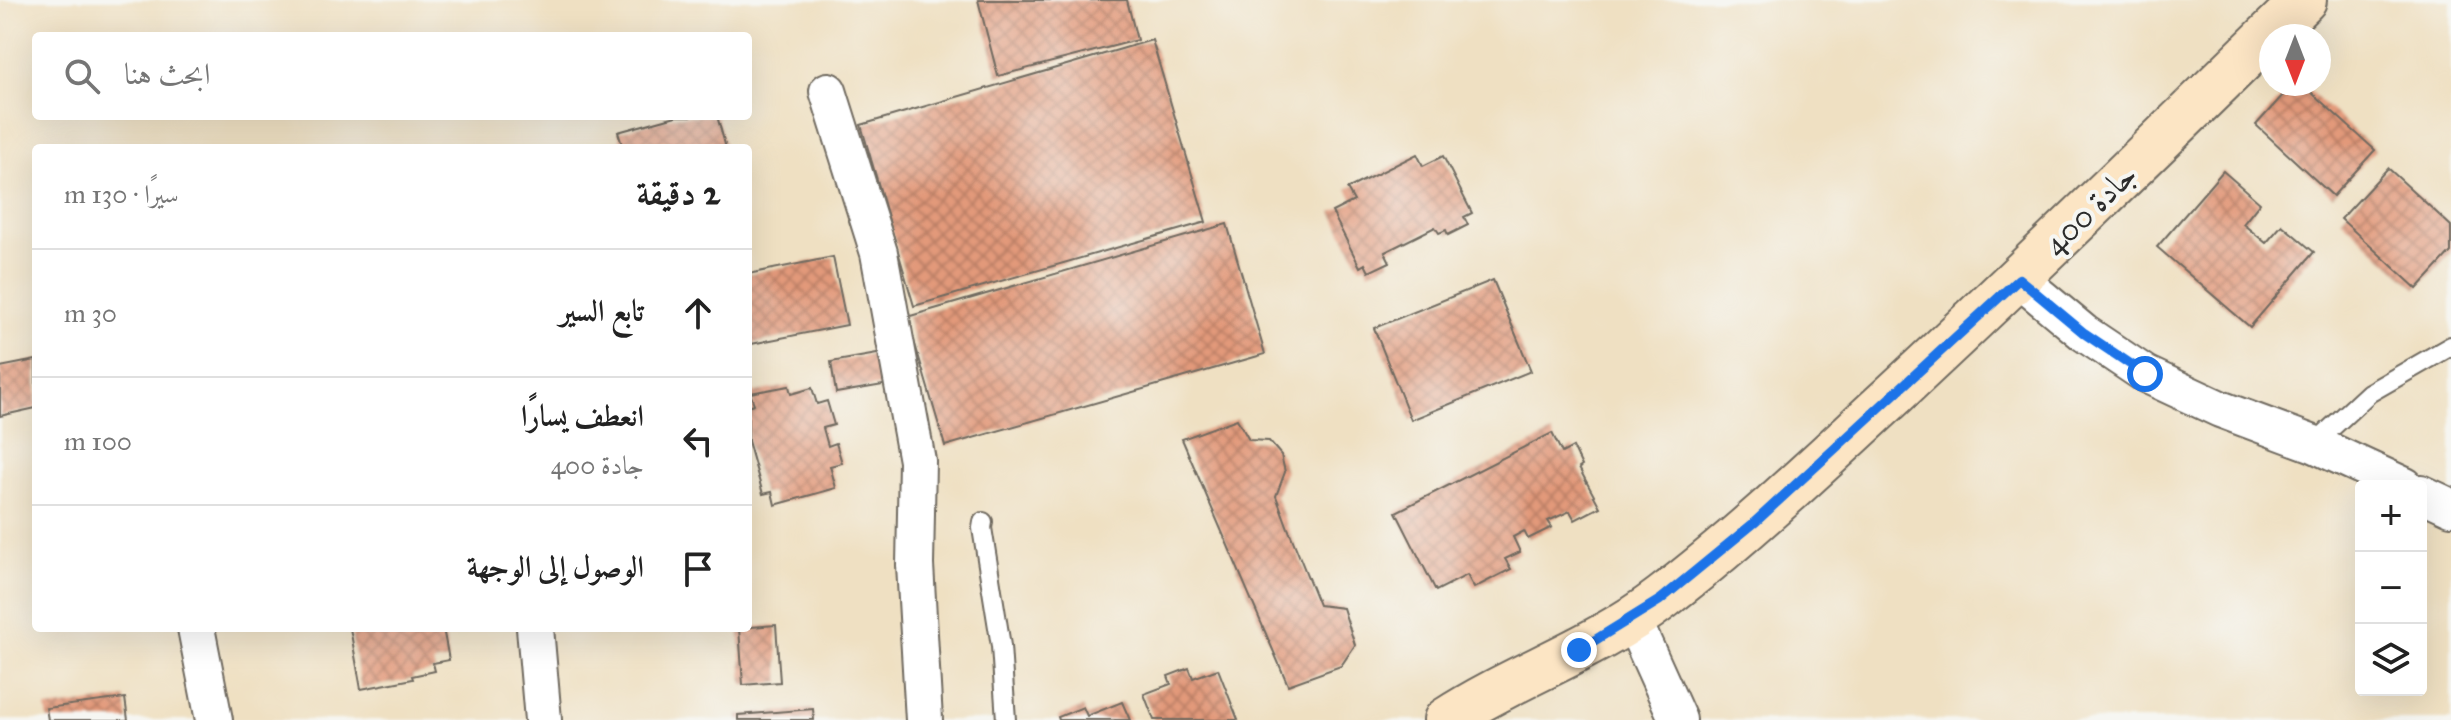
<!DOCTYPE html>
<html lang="ar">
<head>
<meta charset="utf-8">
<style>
	:root { --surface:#fff; --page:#f6f6f6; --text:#222; --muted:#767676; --line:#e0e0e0 }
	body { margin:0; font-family:"IM FELL Great Primer",Amiri,serif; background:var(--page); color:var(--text); direction:rtl }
	.controls { position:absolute; right:24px; bottom:24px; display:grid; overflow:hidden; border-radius:8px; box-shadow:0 8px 32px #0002 }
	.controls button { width:72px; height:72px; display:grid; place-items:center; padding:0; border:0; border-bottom:2px solid var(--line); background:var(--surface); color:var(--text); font:40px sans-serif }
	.compass { position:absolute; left:2259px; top:24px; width:72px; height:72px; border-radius:50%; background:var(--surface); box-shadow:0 8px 32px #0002; rotate:180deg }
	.stop { position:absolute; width:24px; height:24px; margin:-18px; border:6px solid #1a73e8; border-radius:50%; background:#fff }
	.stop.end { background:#1a73e8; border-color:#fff; box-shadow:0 2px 8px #0008 }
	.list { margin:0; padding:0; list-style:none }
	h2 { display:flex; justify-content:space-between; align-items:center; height:104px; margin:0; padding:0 32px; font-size:34px }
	h2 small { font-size:26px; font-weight:400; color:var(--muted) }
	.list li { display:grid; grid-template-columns:52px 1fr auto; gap:24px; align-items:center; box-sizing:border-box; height:128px; padding:0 32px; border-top:2px solid var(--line) }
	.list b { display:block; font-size:30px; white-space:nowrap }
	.list p { margin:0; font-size:26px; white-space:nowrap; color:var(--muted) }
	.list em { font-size:26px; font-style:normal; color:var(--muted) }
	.icon { flex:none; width:44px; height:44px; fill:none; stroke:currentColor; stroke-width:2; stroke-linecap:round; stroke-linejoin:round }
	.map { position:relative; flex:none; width:2451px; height:720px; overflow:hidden; direction:ltr }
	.search { position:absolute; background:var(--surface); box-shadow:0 8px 32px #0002; left:32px; top:32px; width:720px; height:88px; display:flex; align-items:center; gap:20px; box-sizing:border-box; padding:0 28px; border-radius:8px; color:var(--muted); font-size:30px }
	.panel { position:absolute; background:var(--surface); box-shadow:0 8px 32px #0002; left:32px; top:144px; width:720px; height:488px; border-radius:8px; direction:rtl }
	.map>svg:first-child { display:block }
</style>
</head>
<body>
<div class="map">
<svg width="2451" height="720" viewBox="0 0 2451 720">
	<defs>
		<pattern id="building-cross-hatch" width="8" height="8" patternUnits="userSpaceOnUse" patternTransform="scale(2)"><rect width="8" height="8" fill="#e2997a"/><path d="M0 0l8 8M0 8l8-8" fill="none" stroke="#b77d64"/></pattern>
	</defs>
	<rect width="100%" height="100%" fill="#f6f6f2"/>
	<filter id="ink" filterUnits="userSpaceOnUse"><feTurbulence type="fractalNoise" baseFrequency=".0125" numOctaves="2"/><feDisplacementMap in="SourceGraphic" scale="16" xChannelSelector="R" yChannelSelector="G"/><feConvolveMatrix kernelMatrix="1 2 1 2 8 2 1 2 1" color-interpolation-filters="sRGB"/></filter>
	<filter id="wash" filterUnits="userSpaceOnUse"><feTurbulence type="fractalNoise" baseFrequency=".006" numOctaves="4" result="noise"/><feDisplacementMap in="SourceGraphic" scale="32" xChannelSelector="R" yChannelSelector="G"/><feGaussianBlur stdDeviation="1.8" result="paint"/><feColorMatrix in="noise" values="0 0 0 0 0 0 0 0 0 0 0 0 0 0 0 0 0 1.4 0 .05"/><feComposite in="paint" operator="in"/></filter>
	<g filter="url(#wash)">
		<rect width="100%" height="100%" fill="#efe0c2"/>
		<g id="blocks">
			<g fill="url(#building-cross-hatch)">
				<polygon points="978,0 1127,0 1137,40 998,76"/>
				<polygon points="1152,40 1206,222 914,306 861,125"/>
				<polygon points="2293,84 2302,84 2375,150 2333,196 2256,125"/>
				<polygon points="676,116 717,116 726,148 623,148 618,132"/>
				<polygon points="1417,154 1423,166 1443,156 1472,213 1464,217 1468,225 1448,235 1446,230 1439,233 1435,227 1385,252 1390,262 1369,272 1365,264 1360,267 1332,212 1354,201 1347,189"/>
				<polygon points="2388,168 2451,226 2451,252 2417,289 2341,219"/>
				<polygon points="2223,171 2260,203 2243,224 2266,243 2282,225 2314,252 2250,327 2157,247"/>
				<polygon points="1227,224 1265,354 945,446 907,317"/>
				<polygon points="833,257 847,325 751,344 748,331 748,274"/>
				<polygon points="1493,280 1531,371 1411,420 1374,328"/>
				<polygon points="883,353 889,384 836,393 831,362"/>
				<polygon points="36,360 36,408 0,416 0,367"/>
				<polygon points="789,386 791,394 812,388 817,404 827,401 834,425 823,428 828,446 836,443 842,463 830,466 836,488 775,505 772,492 763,494 748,441 748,406 754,404 750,393"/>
				<polygon points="1237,419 1249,440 1269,441 1281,455 1285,472 1276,496 1288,528 1319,605 1343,608 1355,645 1341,666 1288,685 1182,439"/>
				<polygon points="1552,433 1562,453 1573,447 1582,466 1579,468 1600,507 1575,520 1570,511 1548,521 1552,527 1528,539 1524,531 1513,537 1520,552 1505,559 1511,569 1474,588 1467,575 1436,591 1396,512"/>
				<polygon points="776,625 780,682 743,685 739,628"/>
				<polygon points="350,628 443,628 449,660 433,663 435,671 412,676 413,679 361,689"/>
				<polygon points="1189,668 1193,678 1218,669 1238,720 1154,720 1144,694 1171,684 1168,676"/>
				<polygon points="125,698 128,720 48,720 46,708"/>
				<polygon points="1122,702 1130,720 1059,720 1058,717 1083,707 1087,716"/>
				<polygon points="813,709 814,720 738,720 738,715"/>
			</g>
		</g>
	</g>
	<g filter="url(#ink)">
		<use href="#blocks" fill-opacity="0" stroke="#706a60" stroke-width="2"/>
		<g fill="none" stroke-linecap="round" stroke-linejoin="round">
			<defs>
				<g id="lane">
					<polyline points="2314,444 2369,393 2451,346"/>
					<polyline points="983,522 982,528 1001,646 1006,720"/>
				</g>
				<g id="street">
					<polyline points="828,91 879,253 917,461 915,565 924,720"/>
					<polyline points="2019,279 2084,333 2145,374 2220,409 2314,444 2405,486"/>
					<polyline points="2421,493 2451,507"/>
					<polyline points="1632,618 1678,720"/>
					<polyline points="196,628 214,720"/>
					<polyline points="535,628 543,720"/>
				</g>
				<path id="secondary" d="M 1446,720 C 1515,675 1596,649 1662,598 C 1742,537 1815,467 1889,399 C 2030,268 2167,134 2304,0"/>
			</defs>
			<use href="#lane" stroke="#706a60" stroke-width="22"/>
			<use href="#street" stroke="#706a60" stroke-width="40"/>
			<use href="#secondary" stroke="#706a60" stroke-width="48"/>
			<use href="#lane" stroke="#fff" stroke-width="18"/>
			<use href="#street" stroke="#fff" stroke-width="36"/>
			<use href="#secondary" stroke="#fce5c4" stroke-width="44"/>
		</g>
	</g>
	<g fill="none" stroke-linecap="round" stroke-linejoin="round" filter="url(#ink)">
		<polyline stroke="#1a73e8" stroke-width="10" points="1579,650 1660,600 1754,523 2019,279 2084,333 2145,374"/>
	</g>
	<g text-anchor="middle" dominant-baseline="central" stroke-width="8" stroke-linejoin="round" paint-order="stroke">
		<g font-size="32" fill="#2b2b2b" stroke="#f6f6f2">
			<text transform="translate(2090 209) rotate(-44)">جادة 400</text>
		</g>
	</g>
</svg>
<div class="controls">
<button>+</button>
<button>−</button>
<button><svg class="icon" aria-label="layers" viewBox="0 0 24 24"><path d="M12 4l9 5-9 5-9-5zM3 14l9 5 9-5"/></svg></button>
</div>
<svg class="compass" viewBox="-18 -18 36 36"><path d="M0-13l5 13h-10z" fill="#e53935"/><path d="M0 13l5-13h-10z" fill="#767676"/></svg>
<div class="stop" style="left:2145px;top:374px"></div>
<div class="stop end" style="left:1579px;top:650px"></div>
<div class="search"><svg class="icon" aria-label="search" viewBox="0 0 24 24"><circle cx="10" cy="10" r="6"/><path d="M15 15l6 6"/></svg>ابحث هنا</div>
<section class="panel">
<h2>2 دقيقة<small>سيرًا · 130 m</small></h2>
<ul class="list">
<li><svg class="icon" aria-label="ahead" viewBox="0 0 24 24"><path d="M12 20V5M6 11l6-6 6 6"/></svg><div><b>تابع السير</b></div><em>30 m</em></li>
<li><svg class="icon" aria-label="left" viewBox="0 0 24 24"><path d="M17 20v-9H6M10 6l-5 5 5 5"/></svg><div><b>انعطف يسارًا</b><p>جادة 400</p></div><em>100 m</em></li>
<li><svg class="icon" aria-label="arrive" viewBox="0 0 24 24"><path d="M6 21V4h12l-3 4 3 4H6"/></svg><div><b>الوصول إلى الوجهة</b></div></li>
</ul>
</section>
</div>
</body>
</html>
